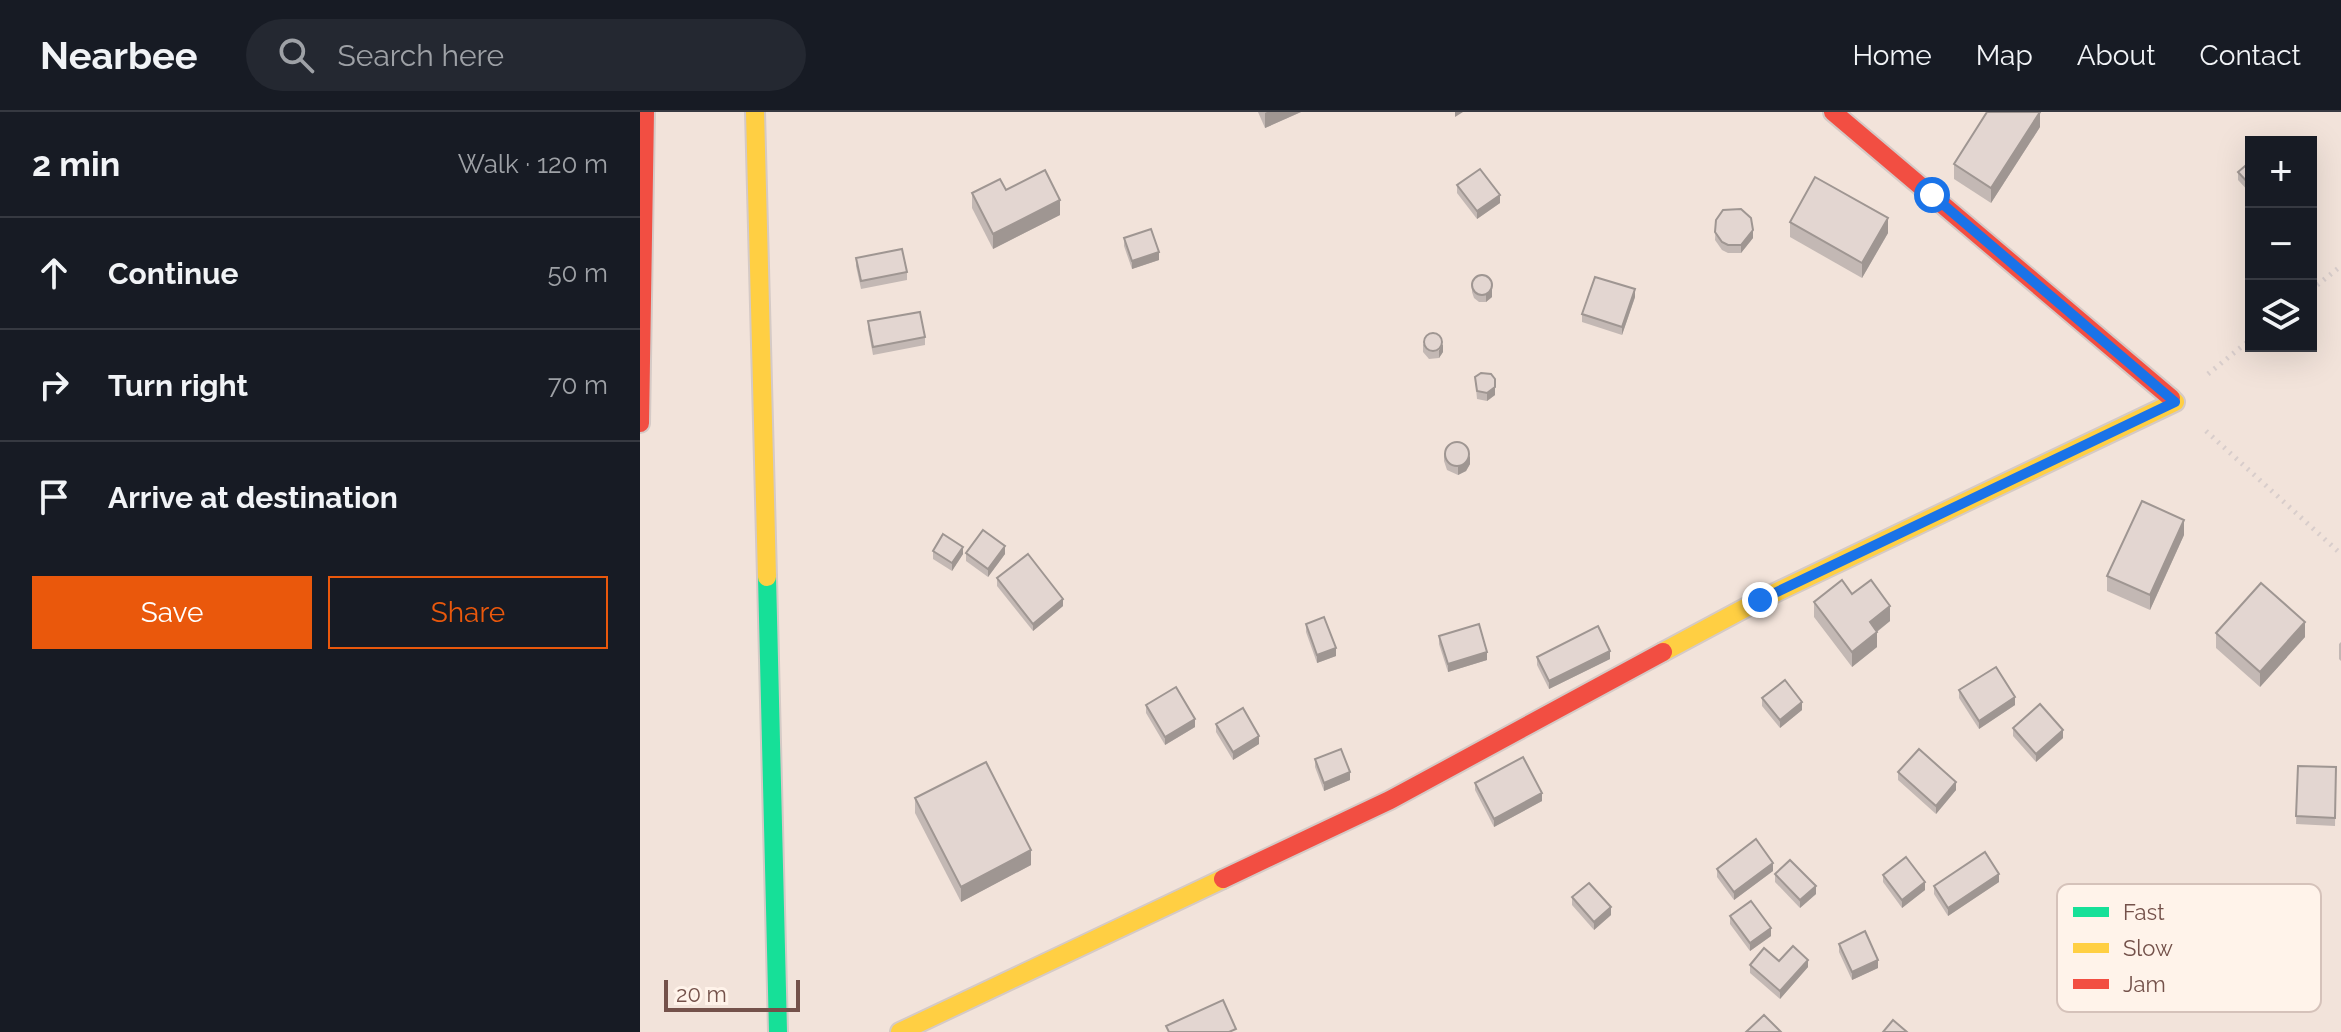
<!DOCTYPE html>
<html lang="en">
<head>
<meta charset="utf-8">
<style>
	:root { --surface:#171b24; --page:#242831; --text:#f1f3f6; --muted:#9ea1a6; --line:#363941; --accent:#ea580c }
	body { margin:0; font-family:Raleway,sans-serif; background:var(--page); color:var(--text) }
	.controls { position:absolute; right:24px; top:24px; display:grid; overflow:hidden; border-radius:0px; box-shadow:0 8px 32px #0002 }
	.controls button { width:72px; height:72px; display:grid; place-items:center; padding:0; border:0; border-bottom:2px solid var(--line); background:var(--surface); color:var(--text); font:40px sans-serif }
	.scale { position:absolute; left:24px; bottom:20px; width:136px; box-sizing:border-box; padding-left:8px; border:4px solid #74514a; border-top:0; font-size:22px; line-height:28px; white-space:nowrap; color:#74514a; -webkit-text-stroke:6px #fff3ea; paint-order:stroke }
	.stop { position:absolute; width:24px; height:24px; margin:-18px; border:6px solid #1a73e8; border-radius:50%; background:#fff }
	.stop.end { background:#1a73e8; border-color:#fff; box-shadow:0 2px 8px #0008 }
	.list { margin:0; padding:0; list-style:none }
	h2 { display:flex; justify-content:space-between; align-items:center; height:104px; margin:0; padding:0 32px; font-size:34px }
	h2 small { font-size:26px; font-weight:400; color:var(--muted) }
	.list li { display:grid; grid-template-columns:52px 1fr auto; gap:24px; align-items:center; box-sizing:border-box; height:112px; padding:0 32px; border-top:2px solid var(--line) }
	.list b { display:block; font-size:30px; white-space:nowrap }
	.list em { font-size:26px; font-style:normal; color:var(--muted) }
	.actions { display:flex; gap:16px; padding:24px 32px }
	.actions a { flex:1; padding:18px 0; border:2px solid var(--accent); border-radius:0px; text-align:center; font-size:28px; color:var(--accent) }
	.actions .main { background:var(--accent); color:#fff }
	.icon { flex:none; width:44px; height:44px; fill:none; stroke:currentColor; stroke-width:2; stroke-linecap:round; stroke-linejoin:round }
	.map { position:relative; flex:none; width:1701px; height:920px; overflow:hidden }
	header { display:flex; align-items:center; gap:48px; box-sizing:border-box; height:112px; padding:0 40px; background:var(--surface); border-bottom:2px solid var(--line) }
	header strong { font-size:38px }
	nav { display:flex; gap:44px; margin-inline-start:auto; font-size:28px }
	.search { width:560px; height:72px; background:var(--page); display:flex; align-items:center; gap:20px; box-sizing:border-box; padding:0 28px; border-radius:44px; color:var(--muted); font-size:30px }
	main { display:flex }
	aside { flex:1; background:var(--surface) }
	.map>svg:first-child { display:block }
</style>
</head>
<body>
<header>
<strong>Nearbee</strong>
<div class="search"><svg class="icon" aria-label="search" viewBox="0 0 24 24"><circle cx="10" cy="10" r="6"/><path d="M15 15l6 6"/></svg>Search here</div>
<nav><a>Home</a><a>Map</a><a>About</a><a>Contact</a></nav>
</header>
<main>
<aside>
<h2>2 min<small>Walk · 120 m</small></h2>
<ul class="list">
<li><svg class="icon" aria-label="ahead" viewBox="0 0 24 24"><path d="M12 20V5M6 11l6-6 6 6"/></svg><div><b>Continue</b></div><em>50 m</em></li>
<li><svg class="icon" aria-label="right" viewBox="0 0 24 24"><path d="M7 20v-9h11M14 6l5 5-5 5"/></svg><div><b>Turn right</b></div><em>70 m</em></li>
<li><svg class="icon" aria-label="arrive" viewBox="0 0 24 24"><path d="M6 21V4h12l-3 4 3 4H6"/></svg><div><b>Arrive at destination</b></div></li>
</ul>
<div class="actions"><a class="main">Save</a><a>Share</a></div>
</aside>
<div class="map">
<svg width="1701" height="920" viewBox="0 0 1701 920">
	<rect width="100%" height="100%" fill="#f6efea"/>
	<path fill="#f2e3da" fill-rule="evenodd" d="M 0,0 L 1701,0 L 1701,920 L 0,920 ZM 1611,30 L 1671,30 L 1671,234 L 1611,234 Z"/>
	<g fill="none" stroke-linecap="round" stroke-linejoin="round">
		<defs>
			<polyline id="fast" points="127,465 138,920"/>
			<g id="slow">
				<polyline points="115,0 127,465"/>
				<polyline points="1023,540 1120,488 1535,290 1531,286"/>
				<polyline points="260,920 583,767"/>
			</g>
			<g id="jam">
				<polyline points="1193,0 1531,286"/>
				<polyline points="0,311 5,0"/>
				<polyline points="583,767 750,688 1023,540"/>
			</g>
		</defs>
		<use href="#fast" stroke="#d5cac6" stroke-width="22"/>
		<use href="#slow" stroke="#d5cac6" stroke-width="22"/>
		<use href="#jam" stroke="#d5cac6" stroke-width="22"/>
		<g stroke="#d8cdcb" stroke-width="5" stroke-dasharray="2 6" stroke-linecap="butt">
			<polyline points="1671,178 1701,154"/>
			<polyline points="1568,262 1611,227"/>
			<polyline points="1566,319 1701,442"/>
		</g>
		<use href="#fast" stroke="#16e098" stroke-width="18"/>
		<use href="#slow" stroke="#ffcf43" stroke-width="18"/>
		<use href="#jam" stroke="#f24e42" stroke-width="18"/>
	</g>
	<g fill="#c3b8b4">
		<polygon points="618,0 661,0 625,16"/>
		<polygon points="1400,15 1351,91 1314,67 1314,52"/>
		<polygon points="1611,49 1611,82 1598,68 1598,60"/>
		<polygon points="817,73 860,91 837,107 817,81"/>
		<polygon points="366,78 420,103 353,137 332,96 332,81"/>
		<polygon points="1076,108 1113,126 1101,141 1088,141 1082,138 1075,128"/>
		<polygon points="1150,110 1248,121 1222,166 1150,125"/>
		<polygon points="484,126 519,148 492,157 484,134"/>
		<polygon points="216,146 267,160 267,168 221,177 216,154"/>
		<polygon points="832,172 852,185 846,190 839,190 834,186 832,180"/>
		<polygon points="995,185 982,223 942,210 942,202"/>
		<polygon points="228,209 285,225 285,233 233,243 228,217"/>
		<polygon points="783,232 803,240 799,246 789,247 783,240"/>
		<polygon points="835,265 855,283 847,289 837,287"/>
		<polygon points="804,341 830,352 826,359 818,363 807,358 804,349"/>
		<polygon points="1544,423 1510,498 1467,479 1467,464"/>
		<polygon points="293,439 323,442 312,459 293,447"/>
		<polygon points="326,441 365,442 348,465 326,449"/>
		<polygon points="357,466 423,494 393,519 357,474"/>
		<polygon points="1212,482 1250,509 1237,520 1237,535 1212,555 1174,505 1174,490"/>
		<polygon points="666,512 696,544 677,551 666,520"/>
		<polygon points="1576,521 1665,525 1620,575 1576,536"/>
		<polygon points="799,524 847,548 808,560 799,532"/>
		<polygon points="1701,530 1701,549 1699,547 1699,532"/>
		<polygon points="897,545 970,547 909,577 897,553"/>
		<polygon points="1319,578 1375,593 1339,617 1319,586"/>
		<polygon points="1122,586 1162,598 1140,616 1122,594"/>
		<polygon points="506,593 555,615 525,633 506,601"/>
		<polygon points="576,612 619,632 593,648 576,620"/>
		<polygon points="1373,616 1423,626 1396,650 1373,624"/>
		<polygon points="675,647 710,668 684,679 675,655"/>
		<polygon points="1658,654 1696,655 1695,714 1656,712"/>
		<polygon points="1258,660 1316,678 1296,702 1258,668"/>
		<polygon points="835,671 902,689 854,715 835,678"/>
		<polygon points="275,686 391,753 321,790 275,701"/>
		<polygon points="1077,757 1133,759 1094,788 1077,765"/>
		<polygon points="1135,762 1176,782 1160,796 1135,770"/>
		<polygon points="1243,763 1285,778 1262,796 1243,770"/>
		<polygon points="1359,770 1308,804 1294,782 1294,774"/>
		<polygon points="932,785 971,803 954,818 932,793"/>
		<polygon points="1090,804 1131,824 1110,839 1090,812"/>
		<polygon points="1199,832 1238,856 1212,868 1199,840"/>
		<polygon points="1139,849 1168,855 1140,887 1110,861 1110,853"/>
	</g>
	<g fill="#9f9692">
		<polygon points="627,0 661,0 625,16 625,1"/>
		<polygon points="815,0 823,0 815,5"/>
		<polygon points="1400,0 1400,15 1351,91 1351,76"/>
		<polygon points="1674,68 1674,76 1671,79 1671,71"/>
		<polygon points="860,83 860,91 837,107 837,99"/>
		<polygon points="420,88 420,103 353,137 353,122"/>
		<polygon points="1248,106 1248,121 1222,166 1222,151"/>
		<polygon points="1113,118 1113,126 1101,141 1101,133"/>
		<polygon points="519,140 519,148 492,157 492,149"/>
		<polygon points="852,177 852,185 846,190 846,182"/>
		<polygon points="995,177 995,185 982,223 982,215"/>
		<polygon points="803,232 803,240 799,246 799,238"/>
		<polygon points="855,275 855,283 847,289 847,281"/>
		<polygon points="830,344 830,352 826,359 818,363 818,355"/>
		<polygon points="1544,408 1544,423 1510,498 1510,483"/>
		<polygon points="365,434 365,442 348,465 348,457"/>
		<polygon points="323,435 323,442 312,459 312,451"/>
		<polygon points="423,487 423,494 393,519 393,512"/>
		<polygon points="1250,494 1250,509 1230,525 1230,510"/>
		<polygon points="1665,510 1665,525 1620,575 1620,560"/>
		<polygon points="1237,520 1237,535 1212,555 1212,540"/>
		<polygon points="696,536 696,544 677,551 677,543"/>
		<polygon points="970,539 970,547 909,577 909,569"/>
		<polygon points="847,540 847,548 808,560 808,552"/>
		<polygon points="1375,585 1375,593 1339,617 1339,609"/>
		<polygon points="1162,590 1162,598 1140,616 1140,608"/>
		<polygon points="555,607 555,615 525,633 525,625"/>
		<polygon points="1423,618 1423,626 1396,650 1396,642"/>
		<polygon points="619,624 619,632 593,648 593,640"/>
		<polygon points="710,660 710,668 684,679 684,671"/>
		<polygon points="1316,670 1316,678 1296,702 1296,694"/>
		<polygon points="902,681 902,689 854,715 854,707"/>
		<polygon points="391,738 391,753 321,790 321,775"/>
		<polygon points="1133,751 1133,759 1094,788 1094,780"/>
		<polygon points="1359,762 1359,770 1308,804 1308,796"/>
		<polygon points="1285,770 1285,778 1262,796 1262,788"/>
		<polygon points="1176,774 1176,782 1160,796 1160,788"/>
		<polygon points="971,795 971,803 954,818 954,810"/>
		<polygon points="1131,816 1131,824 1110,839 1110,831"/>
		<polygon points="1168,848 1168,855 1140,887 1140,879"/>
		<polygon points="1238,848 1238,856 1212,868 1212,860"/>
	</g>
	<g fill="#e3d6d1" stroke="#9f9692" stroke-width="2">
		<polygon points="1347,0 1400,0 1351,76 1314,52"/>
		<polygon points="1611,49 1611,74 1598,60"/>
		<polygon points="840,57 860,83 837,99 817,73"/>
		<polygon points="405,58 420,88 353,122 332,81 360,67 366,78"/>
		<polygon points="1175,65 1248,106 1222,151 1150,110"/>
		<polygon points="1101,97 1111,106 1113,118 1101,133 1088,133 1082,130 1075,120 1076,108 1083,98"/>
		<polygon points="511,117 519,140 492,149 484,126"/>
		<polygon points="262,137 267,160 221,169 216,146"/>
		<circle cx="842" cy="173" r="10"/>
		<polygon points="955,165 995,177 982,215 942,202"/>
		<polygon points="280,200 285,225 233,235 228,209"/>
		<circle cx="793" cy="230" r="9"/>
		<polygon points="841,261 851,262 855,267 855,275 847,281 837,279 835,265"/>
		<circle cx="817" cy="342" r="12"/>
		<polygon points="1502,389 1544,408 1510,483 1467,464"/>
		<polygon points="343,418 365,434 348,457 326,441"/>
		<polygon points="303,422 323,435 312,451 293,439"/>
		<polygon points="388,442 423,487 393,512 357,466"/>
		<polygon points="1202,468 1212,482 1231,468 1250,494 1230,510 1237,520 1212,540 1174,490"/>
		<polygon points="1621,471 1665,510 1620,560 1576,521"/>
		<polygon points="684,505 696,536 677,543 666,512"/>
		<polygon points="839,512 847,540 808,552 799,524"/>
		<polygon points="958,514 970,539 909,569 897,545"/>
		<polygon points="1356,555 1375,585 1339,609 1319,578"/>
		<polygon points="1145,568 1162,590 1140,608 1122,586"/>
		<polygon points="536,575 555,607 525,625 506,593"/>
		<polygon points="1400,592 1423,618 1396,642 1373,616"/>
		<polygon points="603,596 619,624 593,640 576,612"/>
		<polygon points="701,637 710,660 684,671 675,647"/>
		<polygon points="1279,637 1316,670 1296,694 1258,660"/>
		<polygon points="883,645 902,681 854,707 835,671"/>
		<polygon points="346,650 391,738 321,775 275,686"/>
		<polygon points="1658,654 1696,655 1695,706 1656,704"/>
		<polygon points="1116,727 1133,751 1094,780 1077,757"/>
		<polygon points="1345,740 1359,762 1308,796 1294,774"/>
		<polygon points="1266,745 1285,770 1262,788 1243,763"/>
		<polygon points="1150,748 1176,774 1160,788 1135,762"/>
		<polygon points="949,771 971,795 954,810 932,785"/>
		<polygon points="1111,789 1131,816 1110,831 1090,804"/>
		<polygon points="1225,819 1238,848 1212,860 1199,832"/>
		<polygon points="1153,834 1168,848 1140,879 1110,853 1124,836 1139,849"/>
		<polygon points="583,888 596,917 589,920 529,920 526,914"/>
		<polygon points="1124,903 1141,920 1106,920"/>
		<polygon points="1253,908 1267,920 1243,920"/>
	</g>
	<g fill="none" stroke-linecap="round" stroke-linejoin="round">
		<polyline stroke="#1a73e8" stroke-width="10" points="1120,488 1535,290 1292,83"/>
	</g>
	<rect x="1417" y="772" width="264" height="128" rx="12" fill="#fff3ea" stroke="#d5c2ba" stroke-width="2"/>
	<rect x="1433" y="795" width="36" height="10" fill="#16e098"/>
	<rect x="1433" y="831" width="36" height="10" fill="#ffcf43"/>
	<rect x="1433" y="867" width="36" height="10" fill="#f24e42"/>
	<g font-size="22" fill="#74514a">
		<text x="1483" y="808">Fast</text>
		<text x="1483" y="844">Slow</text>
		<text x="1483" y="880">Jam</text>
	</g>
</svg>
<div class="controls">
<button>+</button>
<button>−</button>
<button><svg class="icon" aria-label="layers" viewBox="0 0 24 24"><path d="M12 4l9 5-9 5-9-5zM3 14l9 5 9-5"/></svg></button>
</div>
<div class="scale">20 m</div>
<div class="stop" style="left:1292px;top:83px"></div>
<div class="stop end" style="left:1120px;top:488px"></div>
</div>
</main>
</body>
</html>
